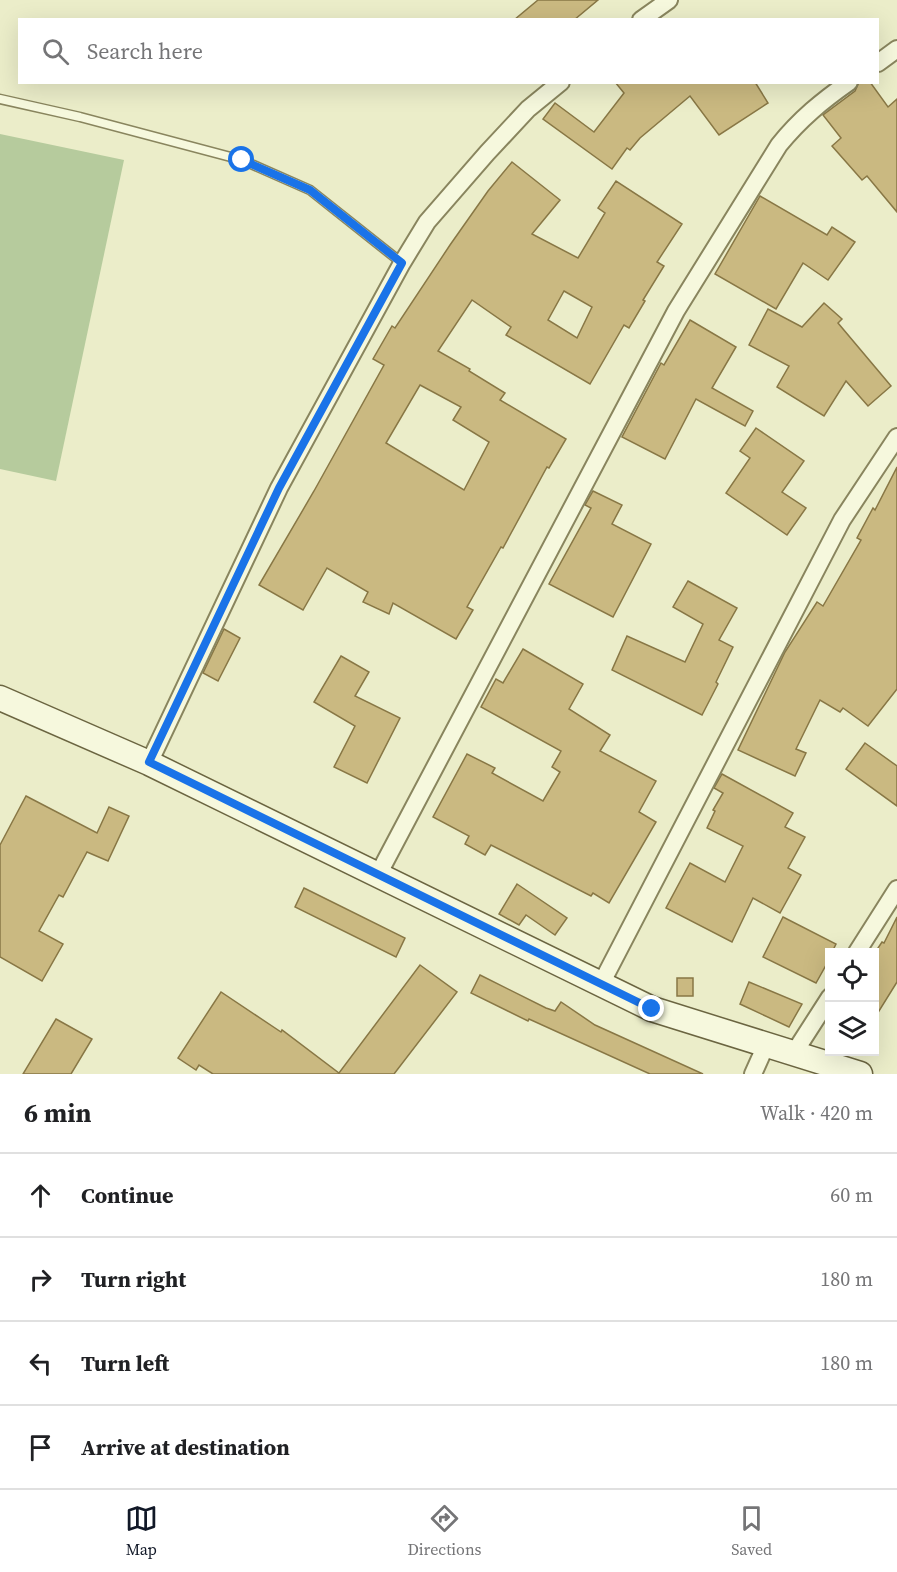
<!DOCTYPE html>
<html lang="en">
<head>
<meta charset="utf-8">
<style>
	:root { --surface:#fff; --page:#f6f6f6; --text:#202124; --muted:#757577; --line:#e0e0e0; --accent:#111827 }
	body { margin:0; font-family:"Source Serif 4",serif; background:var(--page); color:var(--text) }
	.controls { position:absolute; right:18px; bottom:18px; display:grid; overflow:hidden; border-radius:0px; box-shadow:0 6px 24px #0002 }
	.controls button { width:54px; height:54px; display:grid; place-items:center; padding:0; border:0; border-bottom:2px solid var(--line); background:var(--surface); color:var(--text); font:30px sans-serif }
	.stop { position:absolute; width:18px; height:18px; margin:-14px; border:4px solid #1a73e8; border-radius:50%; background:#fff }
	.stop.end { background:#1a73e8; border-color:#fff; box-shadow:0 2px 6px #0008 }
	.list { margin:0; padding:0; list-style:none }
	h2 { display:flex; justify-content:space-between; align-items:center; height:78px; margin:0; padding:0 24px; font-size:26px }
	h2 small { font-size:20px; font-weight:400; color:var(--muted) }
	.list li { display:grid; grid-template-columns:39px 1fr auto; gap:18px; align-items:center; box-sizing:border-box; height:84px; padding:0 24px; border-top:2px solid var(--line) }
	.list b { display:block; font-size:22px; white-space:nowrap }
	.list em { font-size:20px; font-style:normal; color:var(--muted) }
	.icon { flex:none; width:33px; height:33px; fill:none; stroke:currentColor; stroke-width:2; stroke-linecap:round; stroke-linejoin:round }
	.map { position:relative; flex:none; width:897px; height:1074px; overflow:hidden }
	.search { position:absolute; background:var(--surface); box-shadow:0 6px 24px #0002; left:18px; right:18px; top:18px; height:66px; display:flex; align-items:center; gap:15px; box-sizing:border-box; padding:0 21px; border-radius:0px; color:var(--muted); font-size:22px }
	.sheet { height:414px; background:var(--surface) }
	nav { display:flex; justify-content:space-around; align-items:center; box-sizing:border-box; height:84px; border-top:2px solid var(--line); background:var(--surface); font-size:16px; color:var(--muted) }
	nav a { display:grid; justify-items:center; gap:3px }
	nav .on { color:var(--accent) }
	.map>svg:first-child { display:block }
</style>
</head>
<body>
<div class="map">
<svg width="897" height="1074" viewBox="0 0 897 1074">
	<rect width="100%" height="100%" fill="#ebedc9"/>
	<polygon fill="#b6cb9d" points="0,134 124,160 56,481 0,469"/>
	<g fill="#cab981" stroke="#887745" stroke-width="1.5" fill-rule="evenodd">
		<polygon points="538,0 598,0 574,20 514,20"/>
		<polygon points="615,82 755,82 768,103 719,135 690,96 640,138 630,150 627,148 612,169 543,119 555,103 594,132 624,93"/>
		<polygon points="859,82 870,82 888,107 897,99 897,212 867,176 862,180 832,146 841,138 823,115 855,91"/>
		<path d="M 512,162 L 560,200 L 532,234 L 578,258 L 605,213 L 598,208 L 616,181 L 682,224 L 657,262 L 664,266 L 643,300 L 645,301 L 629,328 L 624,325 L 590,384 L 506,335 L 511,327 L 472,300 L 438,351 L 470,369 L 469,371 L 505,393 L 500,400 L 566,439 L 549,468 L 547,467 L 503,548 L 501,547 L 467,607 L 473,610 L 456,639 L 393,603 L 389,614 L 363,602 L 368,592 L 327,568 L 303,610 L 259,585 L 314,491 L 384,365 L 373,359 L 392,326 L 395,328 L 450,245 L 488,191 ZM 564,291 L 592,307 L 577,338 L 548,320 ZM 420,385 L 461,407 L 453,420 L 489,442 L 464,490 L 386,443 Z"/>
		<polygon points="760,196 827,235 832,227 855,242 828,280 803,263 776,309 715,274"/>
		<polygon points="824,303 842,319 838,323 891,386 868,406 846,381 824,416 777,387 789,366 749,345 768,309 802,327"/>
		<polygon points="690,320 736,347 712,388 753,411 745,426 696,399 665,459 622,437 661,363 664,365"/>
		<polygon points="756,428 804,461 782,492 806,508 787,535 726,493 750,458 740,451"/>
		<polygon points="897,467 897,689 868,726 843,708 840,712 820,700 796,749 806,753 795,776 738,750 785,652 817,602 823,606 861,540 857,538 873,508 875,510"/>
		<polygon points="593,491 622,505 612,524 651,544 613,617 549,584 591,508 585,505"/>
		<polygon points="688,581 737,608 719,640 733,647 716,682 718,684 702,715 612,670 627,636 685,662 703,624 673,607"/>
		<polygon points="224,629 240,638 218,681 203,673"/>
		<polygon points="523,649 583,684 569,709 610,735 600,751 656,781 639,812 656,822 609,903 593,893 591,896 491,845 485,855 465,844 469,836 433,817 467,754 495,768 492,773 543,801 560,772 552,767 561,751 481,707 496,679 503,683"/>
		<polygon points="341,656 369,672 355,696 400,718 367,783 334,767 355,726 314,702"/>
		<polygon points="865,743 897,766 897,806 846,769"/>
		<polygon points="722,774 793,813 785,827 805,837 788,868 801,875 780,913 753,898 732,942 666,908 690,863 725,882 743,846 707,828 715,811 713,810 723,793 714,788"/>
		<polygon points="26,796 97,833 109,807 129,816 108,861 87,852 63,897 59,895 39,931 63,944 42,981 0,957 0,845"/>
		<polygon points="517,884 567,918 555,935 526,915 519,925 499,914"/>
		<polygon points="304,888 405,938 396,957 295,907"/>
		<polygon points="783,917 836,944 832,952 830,952 830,958 816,983 763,957"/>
		<polygon points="897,917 897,982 874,1019 874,954 882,942 884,943"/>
		<polygon points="420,965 457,992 394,1074 213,1074 199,1065 196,1070 178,1058 221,992 281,1032 282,1030 339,1073"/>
		<polygon points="480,975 546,1008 555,1011 561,1002 595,1025 703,1074 650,1074 529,1019 528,1021 471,993"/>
		<rect x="677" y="978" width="16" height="18"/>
		<polygon points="749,982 802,1004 789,1027 740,1004"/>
		<polygon points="56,1019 92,1039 71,1074 23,1074"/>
	</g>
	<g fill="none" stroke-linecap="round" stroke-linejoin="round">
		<defs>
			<polyline id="lane" points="0,99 80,117 242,160 310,190 402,263"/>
			<g id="street">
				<polyline points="641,20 669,0"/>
				<polyline points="878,63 897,49"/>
				<polyline points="149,763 279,488 402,263 427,222 487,153 528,109 561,82"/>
				<path d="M 379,873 L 676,311 L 779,145 C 800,119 822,101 849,82"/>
				<polyline points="857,952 897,889"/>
				<polyline points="601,984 842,520 897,437"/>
				<polyline points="794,1053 830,997"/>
				<polyline points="753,1074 766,1045"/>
			</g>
			<polyline id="secondary" points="0,698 149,763 652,1009 860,1074"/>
		</defs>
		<use href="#lane" stroke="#89855e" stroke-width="11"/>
		<use href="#street" stroke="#89855e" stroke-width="20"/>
		<use href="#secondary" stroke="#6b6541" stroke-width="27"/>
		<use href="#lane" stroke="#f6f8dd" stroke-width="8"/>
		<use href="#street" stroke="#f6f8dd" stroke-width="16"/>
		<use href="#secondary" stroke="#f6f8dd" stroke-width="24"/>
	</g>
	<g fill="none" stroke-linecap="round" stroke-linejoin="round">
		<polyline stroke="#1a73e8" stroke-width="8" points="242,160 310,190 402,263 279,488 149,762 652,1009"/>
	</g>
</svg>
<div class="controls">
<button><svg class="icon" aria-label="locate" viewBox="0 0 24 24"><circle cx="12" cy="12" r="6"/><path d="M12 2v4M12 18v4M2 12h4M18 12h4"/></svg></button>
<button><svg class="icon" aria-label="layers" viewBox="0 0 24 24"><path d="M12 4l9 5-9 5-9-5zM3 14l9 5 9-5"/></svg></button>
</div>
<div class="stop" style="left:242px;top:160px"></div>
<div class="stop end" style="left:652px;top:1009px"></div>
<div class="search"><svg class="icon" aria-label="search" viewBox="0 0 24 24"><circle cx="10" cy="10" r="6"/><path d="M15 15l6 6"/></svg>Search here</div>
</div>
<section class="sheet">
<h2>6 min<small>Walk · 420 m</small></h2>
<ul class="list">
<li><svg class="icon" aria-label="ahead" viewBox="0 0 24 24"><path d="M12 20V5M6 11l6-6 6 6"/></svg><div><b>Continue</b></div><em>60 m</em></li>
<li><svg class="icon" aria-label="right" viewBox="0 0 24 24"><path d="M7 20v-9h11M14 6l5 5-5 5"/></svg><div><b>Turn right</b></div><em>180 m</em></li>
<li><svg class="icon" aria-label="left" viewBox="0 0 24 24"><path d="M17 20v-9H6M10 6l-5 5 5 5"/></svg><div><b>Turn left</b></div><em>180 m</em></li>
<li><svg class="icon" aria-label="arrive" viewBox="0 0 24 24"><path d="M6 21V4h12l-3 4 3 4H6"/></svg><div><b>Arrive at destination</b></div></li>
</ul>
</section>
<nav>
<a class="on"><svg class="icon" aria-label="map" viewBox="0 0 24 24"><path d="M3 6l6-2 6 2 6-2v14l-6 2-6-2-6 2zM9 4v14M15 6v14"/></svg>Map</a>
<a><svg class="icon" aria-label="directions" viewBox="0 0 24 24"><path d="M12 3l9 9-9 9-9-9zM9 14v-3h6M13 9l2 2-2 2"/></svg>Directions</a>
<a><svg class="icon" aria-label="saved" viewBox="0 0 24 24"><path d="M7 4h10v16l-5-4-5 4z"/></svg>Saved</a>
</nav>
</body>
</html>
